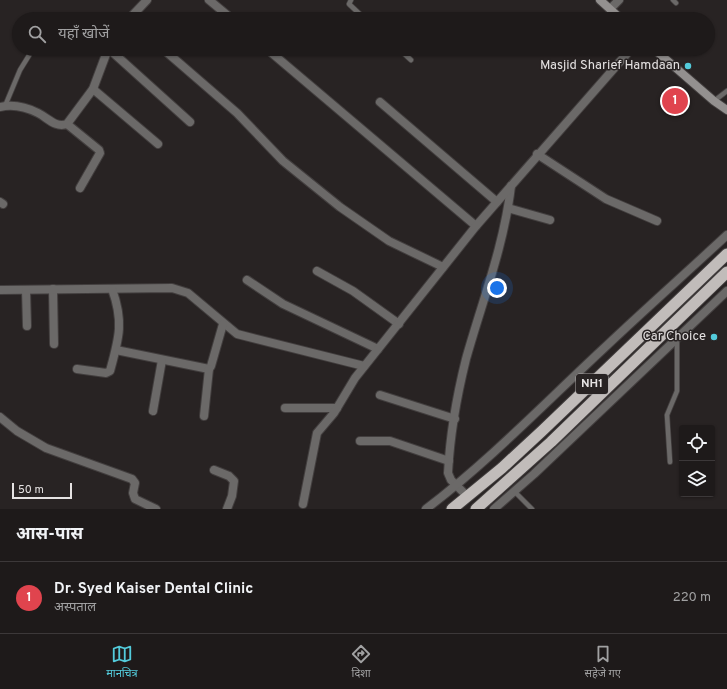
<!DOCTYPE html>
<html lang="hi">
<head>
<meta charset="utf-8">
<style>
	:root { --surface:#1e1a1a; --page:#262323; --text:#f1f3f6; --muted:#a1a1a2; --line:#3c3839; --accent:#53cbdb }
	body { margin:0; font-family:Overpass,"Noto Sans Devanagari",sans-serif; background:var(--page); color:var(--text) }
	.controls { position:absolute; right:12px; bottom:12px; display:grid; overflow:hidden; border-radius:4px; box-shadow:0 1px 3px #0004 }
	.controls button { width:36px; height:36px; display:grid; place-items:center; padding:0; border:0; border-bottom:1px solid var(--line); background:var(--surface); color:var(--text); font:20px sans-serif }
	.scale { position:absolute; left:12px; bottom:10px; width:60px; box-sizing:border-box; padding-left:4px; border:2px solid #e5e2e2; border-top:0; font-size:11px; line-height:14px; white-space:nowrap; color:#e5e2e2; -webkit-text-stroke:3px #282323; paint-order:stroke }
	.you { position:absolute; left:497px; top:288px; width:14px; height:14px; margin:-10px; border:3px solid #fff; border-radius:50%; background:#1a73e8; box-shadow:0 0 0 6px #1a73e833 }
	.badge { display:grid; place-items:center; width:26px; height:26px; border-radius:50%; background:var(--accent); color:#fff; font-size:13px; font-weight:700 }
	.pin { position:absolute; translate:-50% -50%; border:2px solid #fff; box-shadow:0 1px 4px #0006 }
	.list { margin:0; padding:0; list-style:none }
	h2 { display:flex; justify-content:space-between; align-items:center; height:52px; margin:0; padding:0 16px; font-size:17px }
	h2 small { font-size:13px; font-weight:400; color:var(--muted) }
	.list li { display:grid; grid-template-columns:26px 1fr auto; gap:12px; align-items:center; box-sizing:border-box; height:72px; padding:0 16px; border-top:1px solid var(--line) }
	.list b { display:block; font-size:15px; white-space:nowrap }
	.list p { margin:0; font-size:13px; white-space:nowrap; color:var(--muted) }
	.list em { font-size:13px; font-style:normal; color:var(--muted) }
	.icon { flex:none; width:22px; height:22px; fill:none; stroke:currentColor; stroke-width:2; stroke-linecap:round; stroke-linejoin:round }
	.map { position:relative; flex:none; width:727px; height:509px; overflow:hidden }
	.search { position:absolute; background:var(--surface); box-shadow:0 1px 3px #0004; left:12px; right:12px; top:12px; height:44px; display:flex; align-items:center; gap:10px; box-sizing:border-box; padding:0 14px; border-radius:22px; color:var(--muted); font-size:15px }
	.sheet { height:124px; background:var(--surface) }
	nav { display:flex; justify-content:space-around; align-items:center; box-sizing:border-box; height:56px; border-top:1px solid var(--line); background:var(--surface); font-size:11px; color:var(--muted) }
	nav a { display:grid; justify-items:center; gap:2px }
	nav .on { color:var(--accent) }
	.map>svg:first-child { display:block }
</style>
</head>
<body>
<div class="map">
<svg width="727" height="509" viewBox="0 0 727 509">
	<rect width="100%" height="100%" fill="#282323"/>
	<g fill="none" stroke-linecap="round" stroke-linejoin="round">
		<defs>
			<g id="service">
				<polyline points="351,0 349,4 365,19"/>
				<polyline points="673,0 676,3"/>
				<polyline points="54,19 54,18"/>
				<polyline points="399,49 411,60"/>
				<polyline points="714,101 727,91"/>
				<polyline points="5,106 20,70 33,49"/>
				<polyline points="670,462 667,415 677,391 677,338"/>
				<polyline points="514,491 532,509"/>
			</g>
			<g id="minor">
				<polyline points="209,0 232,19"/>
				<polyline points="610,9 619,0"/>
				<polyline points="129,19 147,0"/>
				<polyline points="109,49 190,122"/>
				<polyline points="163,49 237,113 283,161 340,207 389,241 443,267"/>
				<polyline points="267,49 476,226"/>
				<polyline points="93,89 158,144"/>
				<polyline points="380,102 497,202"/>
				<path d="M 0,107 C 13,104 26,107 38,113 C 48,118 55,128 67,124 L 93,89 L 108,49"/>
				<polyline points="67,124 99,150 100,153 80,188"/>
				<polyline points="537,154 606,199 657,221"/>
				<polyline points="0,202 3,204"/>
				<polyline points="508,208 550,220"/>
				<polyline points="317,271 353,291 399,324"/>
				<polyline points="247,280 283,304 378,349"/>
				<polyline points="53,289 54,344"/>
				<polyline points="0,290 172,288 188,293 237,334 364,366"/>
				<polyline points="26,290 27,326"/>
				<polyline points="116,350 209,369 211,366 223,324"/>
				<path d="M 77,369 L 106,373 L 110,371 C 119,338 124,322 112,289"/>
				<polyline points="380,395 455,419"/>
				<polyline points="285,408 337,408"/>
				<polyline points="153,411 162,360"/>
				<polyline points="204,416 209,369"/>
				<polyline points="0,417 17,431 46,448 132,479 135,483 133,493 135,499 156,509"/>
				<polyline points="360,441 390,441 449,461"/>
				<polyline points="214,470 229,476 234,481 232,496 227,509"/>
				<path d="M 468,497 L 451,480 L 448,473 C 450,435 457,395 466,359 C 482,302 504,246 511,186"/>
				<polyline points="303,504 317,433 334,413 355,378 476,226 631,49"/>
			</g>
			<g id="tertiary">
				<path d="M 426,509 C 489,461 544,404 602,350 C 643,311 685,274 727,235"/>
				<polyline points="494,509 534,474 727,291"/>
			</g>
			<g id="secondary">
				<polyline points="600,0 621,19"/>
				<polyline points="654,49 714,101 727,110"/>
			</g>
			<g id="trunk">
				<polyline points="452,509 502,468 542,431 727,254"/>
				<polyline points="476,509 551,442 727,272"/>
			</g>
		</defs>
		<use href="#service" stroke="#423e3e" stroke-width="6"/>
		<use href="#minor" stroke="#423e3e" stroke-width="10"/>
		<use href="#tertiary" stroke="#423e3e" stroke-width="10"/>
		<use href="#secondary" stroke="#423e3e" stroke-width="10"/>
		<use href="#trunk" stroke="#423e3e" stroke-width="13"/>
		<use href="#service" stroke="#6b6968" stroke-width="4.5"/>
		<use href="#minor" stroke="#6b6968" stroke-width="8"/>
		<use href="#tertiary" stroke="#6b6968" stroke-width="8"/>
		<use href="#secondary" stroke="#93908f" stroke-width="8"/>
		<use href="#trunk" stroke="#c1bcba" stroke-width="11"/>
	</g>
	<g fill="#53cbdb" stroke="#282323" stroke-width="1.5">
		<circle cx="688" cy="66" r="4"/>
		<circle cx="714" cy="337" r="4"/>
	</g>
	<g text-anchor="middle" dominant-baseline="central" stroke-width="3" stroke-linejoin="round" paint-order="stroke">
		<rect fill="#282323" stroke="#aca9a9" stroke-width="1" x="576" y="374" width="32" height="20" rx="3"/>
		<g font-size="12" font-weight="bold" fill="#e5e2e2">
			<text x="592" y="384">NH1</text>
		</g>
		<g font-size="13" fill="#e5e2e2" stroke="#282323" text-anchor="end">
			<text x="680" y="66">Masjid Sharief Hamdaan</text>
			<text x="706" y="337">Car Choice</text>
		</g>
	</g>
</svg>
<div class="controls">
<button><svg class="icon" aria-label="locate" viewBox="0 0 24 24"><circle cx="12" cy="12" r="6"/><path d="M12 2v4M12 18v4M2 12h4M18 12h4"/></svg></button>
<button><svg class="icon" aria-label="layers" viewBox="0 0 24 24"><path d="M12 4l9 5-9 5-9-5zM3 14l9 5 9-5"/></svg></button>
</div>
<div class="scale">50 m</div>
<div class="you"></div>
<div class="pin badge" style="left:675px;top:101px;background:#e0444e">1</div>
<div class="search"><svg class="icon" aria-label="search" viewBox="0 0 24 24"><circle cx="10" cy="10" r="6"/><path d="M15 15l6 6"/></svg>यहाँ खोजें</div>
</div>
<section class="sheet">
<h2>आस-पास<small></small></h2>
<ul class="list">
<li><span class="badge" style="background:#e0444e">1</span><div><b>Dr. Syed Kaiser Dental Clinic</b><p>अस्पताल</p></div><em>220 m</em></li>
</ul>
</section>
<nav>
<a class="on"><svg class="icon" aria-label="map" viewBox="0 0 24 24"><path d="M3 6l6-2 6 2 6-2v14l-6 2-6-2-6 2zM9 4v14M15 6v14"/></svg>मानचित्र</a>
<a><svg class="icon" aria-label="directions" viewBox="0 0 24 24"><path d="M12 3l9 9-9 9-9-9zM9 14v-3h6M13 9l2 2-2 2"/></svg>दिशा</a>
<a><svg class="icon" aria-label="saved" viewBox="0 0 24 24"><path d="M7 4h10v16l-5-4-5 4z"/></svg>सहेजे गए</a>
</nav>
</body>
</html>
